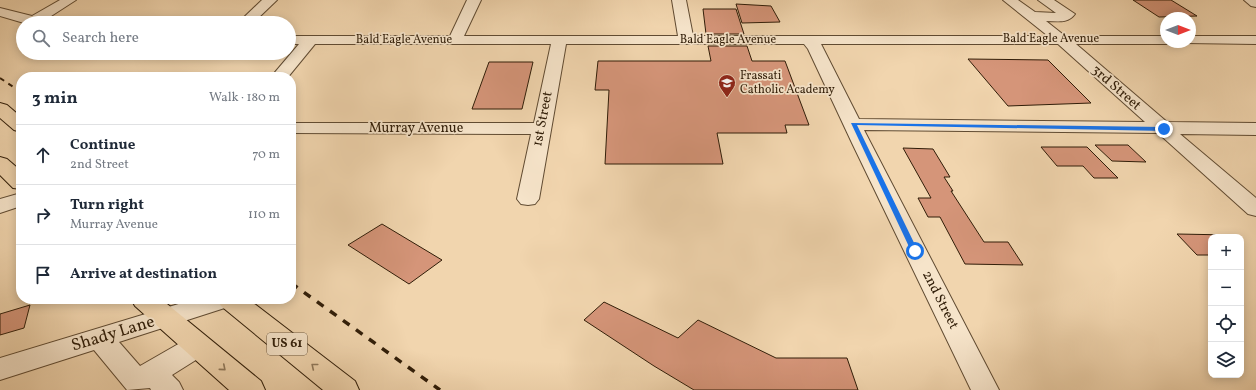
<!DOCTYPE html>
<html lang="en">
<head>
<meta charset="utf-8">
<style>
	:root { --surface:#fff; --page:#f2f2f3; --text:#1f2937; --muted:#747a83; --line:#e0e1e3 }
	body { margin:0; font-family:Vollkorn,serif; background:var(--page); color:var(--text) }
	.controls { position:absolute; right:12px; bottom:12px; display:grid; overflow:hidden; border-radius:8px; box-shadow:0 2px 10px #0003 }
	.controls button { width:36px; height:36px; display:grid; place-items:center; padding:0; border:0; border-bottom:1px solid var(--line); background:var(--surface); color:var(--text); font:20px sans-serif }
	.compass { position:absolute; left:1160px; top:12px; width:36px; height:36px; border-radius:50%; background:var(--surface); box-shadow:0 2px 10px #0003; rotate:90deg }
	.stop { position:absolute; width:12px; height:12px; margin:-9px; border:3px solid #1a73e8; border-radius:50%; background:#fff }
	.stop.end { background:#1a73e8; border-color:#fff; box-shadow:0 1px 4px #0008 }
	.list { margin:0; padding:0; list-style:none }
	h2 { display:flex; justify-content:space-between; align-items:center; height:52px; margin:0; padding:0 16px; font-size:17px }
	h2 small { font-size:13px; font-weight:400; color:var(--muted) }
	.list li { display:grid; grid-template-columns:26px 1fr auto; gap:12px; align-items:center; box-sizing:border-box; height:60px; padding:0 16px; border-top:1px solid var(--line) }
	.list b { display:block; font-size:15px; white-space:nowrap }
	.list p { margin:0; font-size:13px; white-space:nowrap; color:var(--muted) }
	.list em { font-size:13px; font-style:normal; color:var(--muted) }
	.icon { flex:none; width:22px; height:22px; fill:none; stroke:currentColor; stroke-width:2; stroke-linecap:round; stroke-linejoin:round }
	.map { position:relative; flex:none; width:1256px; height:390px; overflow:hidden }
	.search { position:absolute; background:var(--surface); box-shadow:0 2px 10px #0003; left:16px; top:16px; width:280px; height:44px; display:flex; align-items:center; gap:10px; box-sizing:border-box; padding:0 14px; border-radius:22px; color:var(--muted); font-size:15px }
	.panel { position:absolute; background:var(--surface); box-shadow:0 2px 10px #0003; left:16px; top:72px; width:280px; height:232px; border-radius:16px }
	.map>svg:first-child { display:block }
</style>
</head>
<body>
<div class="map">
<svg width="1256" height="390" viewBox="0 0 1256 390">
	<rect width="100%" height="100%" fill="#f1d5ae"/>
	<filter id="stains"><feTurbulence type="fractalNoise" baseFrequency=".005" numOctaves="4"/><feColorMatrix values="0 0 0 0 .2 0 0 0 0 .09 0 0 0 0 .02 0 0 0 .5 -.17"/></filter>
	<radialGradient id="worn" r=".72"><stop offset=".6" stop-color="#630" stop-opacity="0"/><stop offset="1" stop-color="#630" stop-opacity=".3"/></radialGradient>
	<g fill="#d59579" stroke="#301d08">
		<polygon points="1133,0 1171,0 1197,16 1159,17"/>
		<polygon points="736,4 771,6 780,22 742,23"/>
		<polygon points="703,9 736,9 744,34 706,34"/>
		<polygon points="708,46 747,46 752,61 785,61 809,125 785,125 787,133 717,133 723,164 605,164 609,90 595,90 598,61 711,61"/>
		<polygon points="968,59 1048,60 1091,103 1008,106"/>
		<polygon points="489,62 533,62 522,109 472,109"/>
		<polygon points="1095,145 1128,145 1146,162 1112,161"/>
		<polygon points="1041,147 1087,147 1118,178 1094,178 1083,166 1057,166"/>
		<polygon points="903,148 933,149 950,177 944,177 953,191 951,191 984,242 1008,242 1023,265 965,264 940,217 928,217 918,198 931,198"/>
		<polygon points="382,224 442,260 409,284 348,245"/>
		<polygon points="1177,234 1230,235 1232,237 1211,237 1211,255 1197,255"/>
		<polygon points="604,302 678,338 698,320 776,358 847,358 858,390 694,390 654,366 584,320"/>
		<polygon points="30,305 24,328 0,335 0,314"/>
	</g>
	<g fill="none" stroke-linecap="round" stroke-linejoin="round">
		<defs>
			<g id="minor">
				<polygon points="60,0 76,0 45,20 47,23 24,23 0,16 0,8 32,16"/>
				<polygon points="262,0 277,0 253,23 238,23"/>
				<path d="M 467,0 L 481,0 L 464,36 L 678,36 L 672,0 L 686,0 L 693,36 L 1048,36 L 1003,0 L 1018,0 L 1035,12 L 1056,13 L 1038,0 L 1054,0 L 1075,14 C 1068,24 1057,21 1046,21 L 1065,36 L 1166,36 L 1166,42 L 1172,42 L 1166,44 L 1076,44 L 1167,122 L 1256,123 L 1256,135 L 1180,134 L 1256,198 L 1256,216 L 1248,214 L 1158,133 L 864,130 L 999,390 L 971,390 L 852,143 L 808,49 L 804,44 L 566,44 L 539,199 L 535,204 L 528,205 L 521,204 L 517,199 L 531,134 L 291,133 L 291,123 L 534,123 L 551,44 L 315,44 L 288,77 L 271,77 L 299,44 L 289,44 L 289,36 L 450,36 ZM 821,44 L 1058,44 L 1145,122 L 859,119 Z"/>
				<polygon points="1244,0 1256,0 1256,7 1251,6"/>
				<polygon points="1190,36 1256,36 1256,44 1185,43 1190,42"/>
				<polygon points="21,193 21,206 0,213 0,199"/>
				<polygon points="195,299 238,299 234,305 119,342 140,366 187,339 197,336 207,339 211,346 207,353 172,375 179,382 183,390 151,390 150,388 127,390 94,350 0,380 0,358"/>
			</g>
			<g id="major">
				<polygon points="0,103 7,105 21,117 21,132 14,130 0,118"/>
				<polygon points="0,157 7,159 21,171 21,189 13,188 0,175"/>
				<polygon points="131,299 161,299 261,381 265,390 229,390 135,306"/>
				<polygon points="217,299 248,299 355,381 359,390 323,390 221,306"/>
			</g>
		</defs>
		<use href="#minor" stroke="#604b32" stroke-width="2"/>
		<use href="#major" stroke="#301d08" stroke-width="2"/>
		<use href="#minor" fill="#f6e4ca" fill-rule="evenodd"/>
		<use href="#major" fill="#f1d5ae" fill-rule="evenodd"/>
		<polyline stroke="#301d08" stroke-width="2" stroke-dasharray="5 5" stroke-linecap="butt" points="0,78 21,92"/>
		<polyline stroke="#301d08" stroke-width="3.5" stroke-dasharray="8 8" stroke-linecap="butt" points="291,283 440,390"/>
	</g>
	<defs><path id="oneway-chevron" d="M-2-3.5L2.5 0L-2 3.5" fill="none" stroke-width="1.6" stroke-linecap="round" stroke-linejoin="round"/></defs>
	<g stroke="#90795b">
		<use href="#oneway-chevron" transform="translate(314 366) rotate(-141)"/>
		<use href="#oneway-chevron" transform="translate(223 368) rotate(40)"/>
	</g>
	<polygon fill="#1a73e8" points="851,123 1164,127 1167,129 1164,131 857,125 918,251 915,253 911,251"/>
	<defs>
		<symbol id="school-pin" viewBox="-11 -11 22 30"><path d="M0 17L-7.5 6A9.5 9.5 0 1 1 7.5 6Z" fill="#8f2418" stroke="#f6e4ca"/><path d="M0-5L7-2L0 1L-7-2ZM-4 1L0 2.5L4 1V4Q0 6-4 4Z" fill="#fff"/></symbol>
	</defs>
	<g fill-rule="evenodd">
		<use href="#school-pin" x="717" y="73" width="20" height="27"/>
	</g>
	<g text-anchor="middle" dominant-baseline="central" stroke-width="3.5" stroke-linejoin="round" paint-order="stroke">
		<g font-size="12" fill="#301d08" stroke="#f6e4ca">
			<text x="1051" y="39">Bald Eagle Avenue</text>
			<text x="404" y="40">Bald Eagle Avenue</text>
			<text x="728" y="40">Bald Eagle Avenue</text>
		</g>
		<g font-size="12" fill="#301d08" stroke="#f6e4ca" text-anchor="start">
			<text x="740" y="76">Frassati<tspan x="740" dy="14">Catholic Academy</tspan></text>
		</g>
		<rect fill="#f6e4ca" stroke="#6b5942" stroke-width="1" x="267" y="333" width="40" height="22" rx="3"/>
		<g font-size="13" font-weight="bold" fill="#301d08">
			<text x="287" y="344">US 61</text>
		</g>
		<g font-size="14" fill="#301d08" stroke="#f6e4ca">
			<text transform="translate(1116 88) rotate(41)">3rd Street</text>
			<text transform="translate(543 119) rotate(-79)">1st Street</text>
			<text x="416" y="128">Murray Avenue</text>
			<text transform="translate(940 300) rotate(63)">2nd Street</text>
		</g>
		<g font-size="17" fill="#301d08" stroke="#f6e4ca">
			<text transform="translate(113 334) rotate(-17)">Shady Lane</text>
		</g>
	</g>
	<rect width="100%" height="100%" filter="url(#stains)"/>
	<rect width="100%" height="100%" fill="url(#worn)"/>
</svg>
<div class="controls">
<button>+</button>
<button>−</button>
<button><svg class="icon" aria-label="locate" viewBox="0 0 24 24"><circle cx="12" cy="12" r="6"/><path d="M12 2v4M12 18v4M2 12h4M18 12h4"/></svg></button>
<button><svg class="icon" aria-label="layers" viewBox="0 0 24 24"><path d="M12 4l9 5-9 5-9-5zM3 14l9 5 9-5"/></svg></button>
</div>
<svg class="compass" viewBox="-18 -18 36 36"><path d="M0-13l5 13h-10z" fill="#e53935"/><path d="M0 13l5-13h-10z" fill="#747a83"/></svg>
<div class="stop" style="left:915px;top:251px"></div>
<div class="stop end" style="left:1164px;top:129px"></div>
<div class="search"><svg class="icon" aria-label="search" viewBox="0 0 24 24"><circle cx="10" cy="10" r="6"/><path d="M15 15l6 6"/></svg>Search here</div>
<section class="panel">
<h2>3 min<small>Walk · 180 m</small></h2>
<ul class="list">
<li><svg class="icon" aria-label="ahead" viewBox="0 0 24 24"><path d="M12 20V5M6 11l6-6 6 6"/></svg><div><b>Continue</b><p>2nd Street</p></div><em>70 m</em></li>
<li><svg class="icon" aria-label="right" viewBox="0 0 24 24"><path d="M7 20v-9h11M14 6l5 5-5 5"/></svg><div><b>Turn right</b><p>Murray Avenue</p></div><em>110 m</em></li>
<li><svg class="icon" aria-label="arrive" viewBox="0 0 24 24"><path d="M6 21V4h12l-3 4 3 4H6"/></svg><div><b>Arrive at destination</b></div></li>
</ul>
</section>
</div>
</body>
</html>
